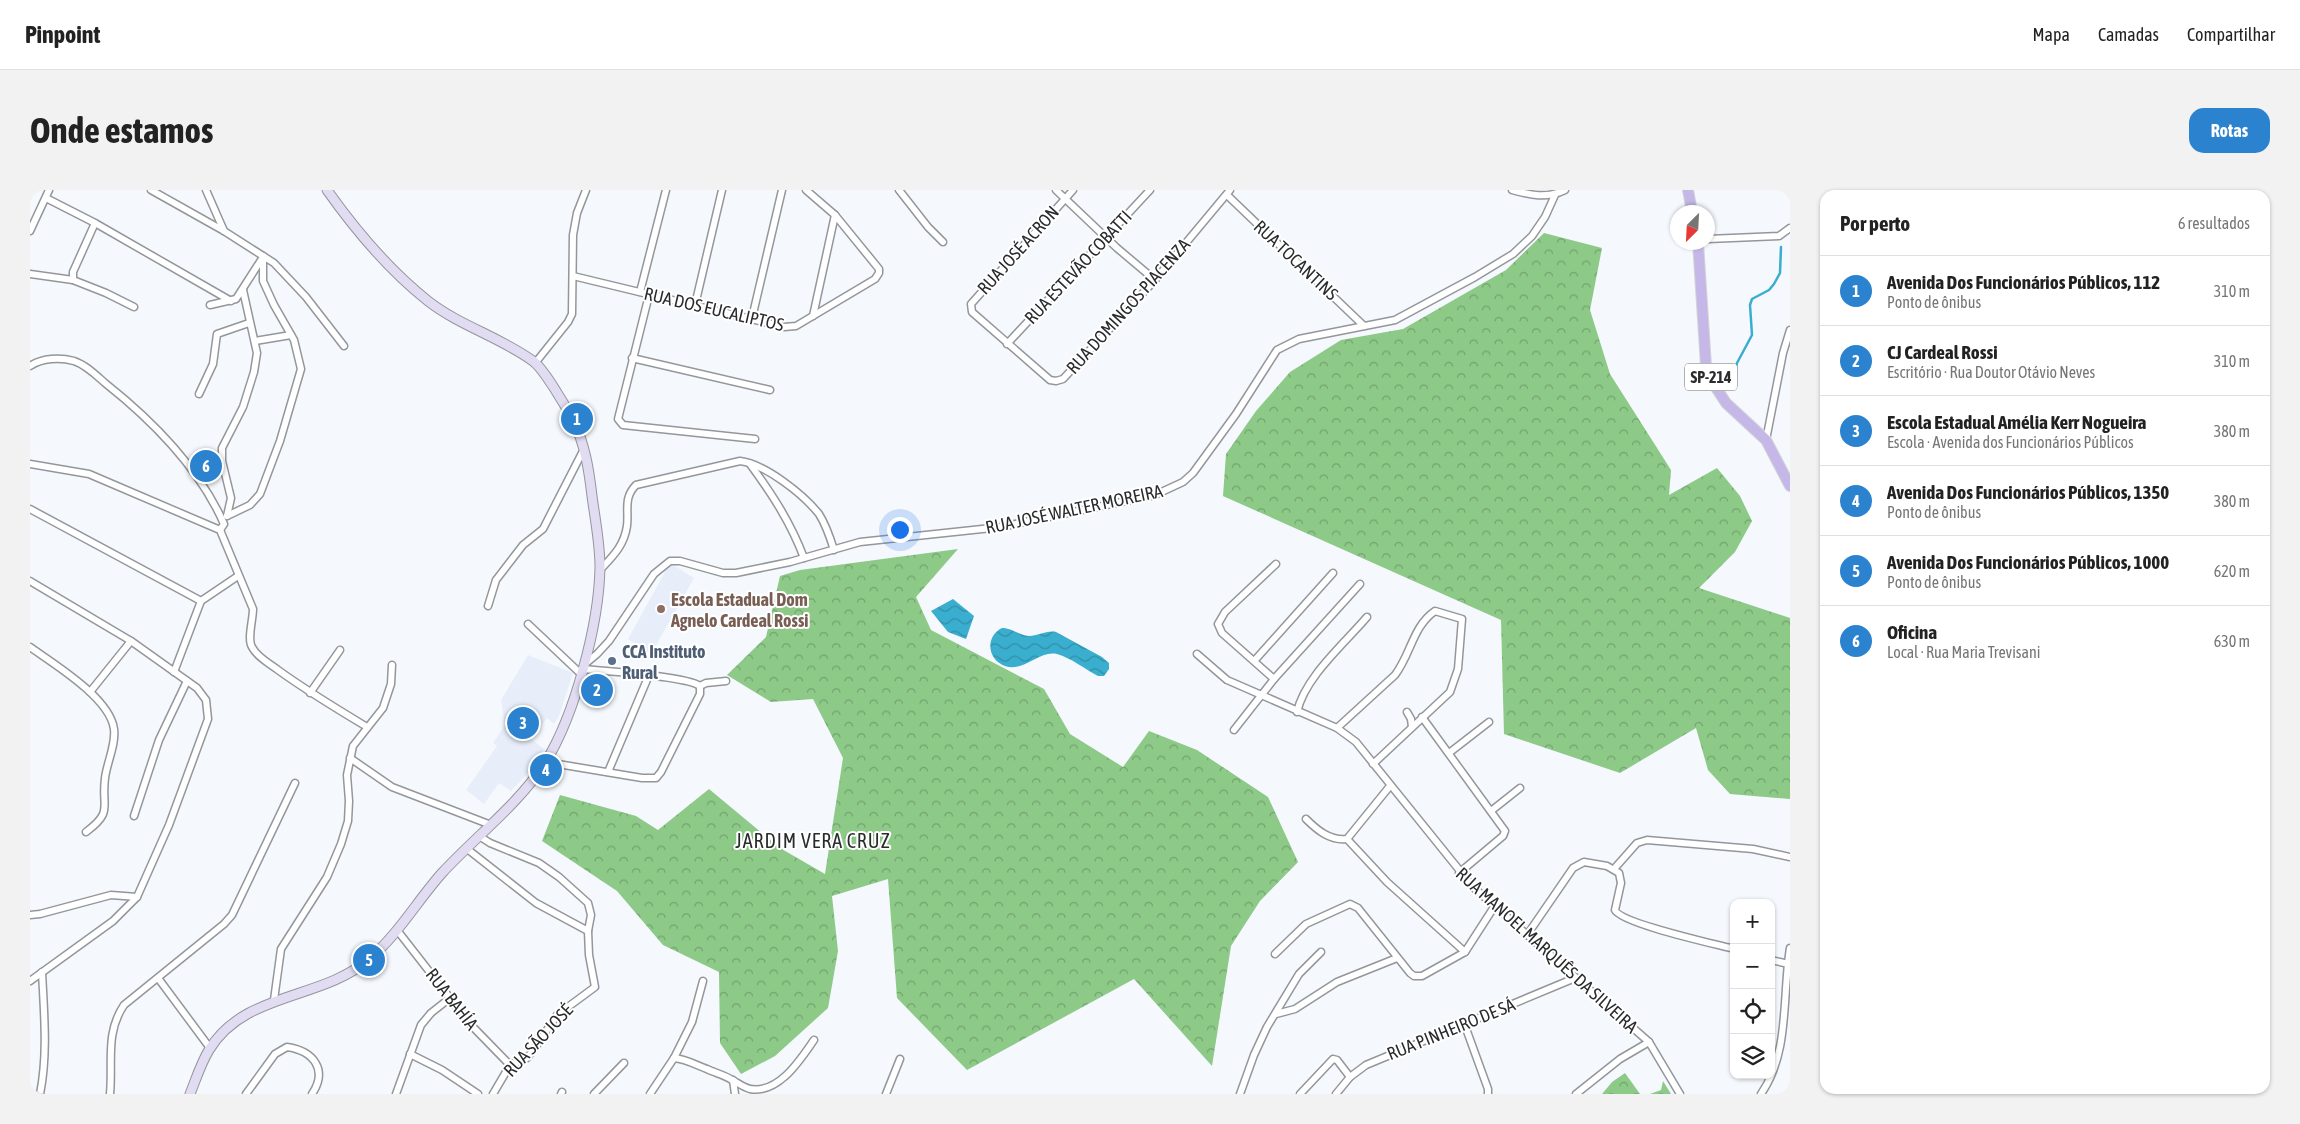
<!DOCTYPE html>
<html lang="pt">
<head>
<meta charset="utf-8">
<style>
	:root { --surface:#fff; --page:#f2f2f2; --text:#222; --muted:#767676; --line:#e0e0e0; --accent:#2b83d0 }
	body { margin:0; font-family:"Asap Condensed",sans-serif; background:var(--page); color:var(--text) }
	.controls { position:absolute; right:15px; bottom:15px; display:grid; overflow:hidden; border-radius:10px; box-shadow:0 1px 4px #0004 }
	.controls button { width:45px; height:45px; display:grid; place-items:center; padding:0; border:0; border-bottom:1px solid var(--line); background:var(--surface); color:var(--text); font:25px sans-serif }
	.compass { position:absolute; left:1640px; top:15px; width:45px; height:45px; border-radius:50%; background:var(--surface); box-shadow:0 1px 4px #0004; rotate:204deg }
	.you { position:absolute; left:869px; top:339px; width:18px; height:18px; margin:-12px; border:4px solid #fff; border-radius:50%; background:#1a73e8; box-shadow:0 0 0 8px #1a73e833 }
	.badge { display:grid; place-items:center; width:32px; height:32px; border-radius:50%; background:var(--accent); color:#fff; font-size:16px; font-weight:700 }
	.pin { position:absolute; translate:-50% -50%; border:2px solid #fff; box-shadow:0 1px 5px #0006 }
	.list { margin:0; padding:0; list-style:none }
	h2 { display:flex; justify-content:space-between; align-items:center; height:65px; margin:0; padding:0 20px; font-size:21px }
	h2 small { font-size:16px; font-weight:400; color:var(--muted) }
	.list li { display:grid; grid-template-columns:32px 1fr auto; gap:15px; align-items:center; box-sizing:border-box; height:70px; padding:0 20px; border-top:1px solid var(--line) }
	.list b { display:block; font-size:19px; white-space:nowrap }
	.list p { margin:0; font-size:16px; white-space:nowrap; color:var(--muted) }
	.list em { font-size:16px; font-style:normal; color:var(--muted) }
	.icon { flex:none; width:28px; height:28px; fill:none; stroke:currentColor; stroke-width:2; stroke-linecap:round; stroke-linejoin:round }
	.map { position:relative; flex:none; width:1760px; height:904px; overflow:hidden; border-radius:15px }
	header { display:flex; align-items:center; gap:30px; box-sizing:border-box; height:70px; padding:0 25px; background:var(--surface); border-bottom:1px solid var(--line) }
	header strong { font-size:24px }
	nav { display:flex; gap:28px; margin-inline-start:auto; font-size:18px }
	.intro { display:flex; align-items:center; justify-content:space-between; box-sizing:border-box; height:120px; padding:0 30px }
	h1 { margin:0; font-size:35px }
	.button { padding:12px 22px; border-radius:15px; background:var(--accent); color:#fff; font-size:18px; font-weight:700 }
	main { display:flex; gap:30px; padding:0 30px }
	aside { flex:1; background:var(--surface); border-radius:15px; box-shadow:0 1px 4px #0004 }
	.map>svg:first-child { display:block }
</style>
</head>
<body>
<header>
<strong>Pinpoint</strong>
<nav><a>Mapa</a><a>Camadas</a><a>Compartilhar</a></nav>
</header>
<div class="intro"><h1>Onde estamos</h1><a class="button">Rotas</a></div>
<main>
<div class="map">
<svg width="1760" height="904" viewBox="0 0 1760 904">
	<defs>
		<pattern id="forest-crowns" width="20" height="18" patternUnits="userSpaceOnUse" patternTransform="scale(1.25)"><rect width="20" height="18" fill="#8dc987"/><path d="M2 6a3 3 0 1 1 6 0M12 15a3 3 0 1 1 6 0" fill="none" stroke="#73a36f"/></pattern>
		<pattern id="water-waves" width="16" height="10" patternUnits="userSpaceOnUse" patternTransform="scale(1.25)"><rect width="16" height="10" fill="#3aaece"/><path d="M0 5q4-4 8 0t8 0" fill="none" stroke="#318ea8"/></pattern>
	</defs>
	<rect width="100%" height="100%" fill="#f5f8fd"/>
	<g fill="#e7eefa">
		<polygon points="640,373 664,388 621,464 598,449"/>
		<polygon points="498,465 543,483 529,526 524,534 517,528 501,549 514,559 499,582 481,601 469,593 454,614 436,600 467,556 463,553 475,535 471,510"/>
	</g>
	<g fill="url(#forest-crowns)">
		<polygon points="1514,43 1572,58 1560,120 1580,184 1641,280 1639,305 1687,278 1710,306 1722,331 1705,362 1669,398 1760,428 1760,609 1700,604 1678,580 1666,538 1590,583 1474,544 1471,430 1193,306 1196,264 1226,221 1260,182 1311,150 1373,139 1476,80"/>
		<polygon points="928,359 886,407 901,440 1014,499 1040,544 1093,577 1119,541 1167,560 1238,607 1268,672 1230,711 1201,756 1182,876 1104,789 937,880 867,808 858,689 802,706 808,761 798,818 745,866 711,884 690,853 689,782 633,755 587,701 512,651 530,605 606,626 628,640 679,599 750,658 795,684 813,568 783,509 741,512 697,485 736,447 750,386 770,380"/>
		<polygon points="1595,883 1610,904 1572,904 1582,892"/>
		<polygon points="1633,891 1641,904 1620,904 1631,900"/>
	</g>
	<g fill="url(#water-waves)">
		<polygon points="923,409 944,426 936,449 918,442 901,421"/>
		<path d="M 972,438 C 982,438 988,445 999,446 C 1008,446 1017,440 1026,442 L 1072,467 L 1079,473 L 1079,479 L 1074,486 L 1068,486 C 1055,479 1041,468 1027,464 C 1009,460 993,483 975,476 C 957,470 955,446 972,438 Z"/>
	</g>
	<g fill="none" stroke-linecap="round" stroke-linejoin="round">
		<polyline stroke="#3aaece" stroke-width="2.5" points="1704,198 1704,187 1707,173 1722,145 1720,115 1722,109 1739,100 1744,94 1750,83 1751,57"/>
		<defs>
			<g id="street">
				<polyline points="121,0 194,41 244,73 276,107 314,156"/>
				<polyline points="176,0 194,41"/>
				<polyline points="869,0 898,37 913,52"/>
				<polyline points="1026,0 1087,58 1125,90"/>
				<polyline points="1043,0 941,114 942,122 1020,190 1026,191 1033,189 1125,90 1200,0"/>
				<path d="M 1482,0 C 1500,5 1517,9 1535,0"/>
				<polyline points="1197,5 1334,136"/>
				<polyline points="16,8 65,33 201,111"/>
				<polyline points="0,41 19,0"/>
				<polyline points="1678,49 1749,46 1760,38"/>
				<polyline points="0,84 43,90 76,103 104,117"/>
				<polyline points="543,86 754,137 766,136 845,89 849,83 849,79 805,25 776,0"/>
				<polyline points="43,90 43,82 65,33"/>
				<polyline points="610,102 636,0"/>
				<polyline points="619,105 588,229 593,235 725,249"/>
				<polyline points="180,115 206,109 233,67"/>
				<polyline points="665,115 692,0"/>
				<polyline points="783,126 805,25"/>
				<polyline points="722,128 752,0"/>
				<polyline points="225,151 261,145"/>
				<polyline points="977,154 1120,0"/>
				<polyline points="602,168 740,200"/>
				<polyline points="506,172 538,132 542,124 543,45 547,23 556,0"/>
				<path d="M 0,176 C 12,168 30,167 44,171 C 56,175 66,185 75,193 C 123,231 169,277 194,334 L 190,340"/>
				<polyline points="169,204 183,174 187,144 219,133"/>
				<polyline points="1736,250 1753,163 1760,140"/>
				<path d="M 0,274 L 59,284 L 190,340 L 223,419 C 223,430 217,449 222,457 C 227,467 240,474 248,480 C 277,501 307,519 337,537"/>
				<path d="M 720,274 C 742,304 761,333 774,368"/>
				<polyline points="0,319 171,411"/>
				<polyline points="197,326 220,315 230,304 250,251 271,179 264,150 244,115 233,91 233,66"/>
				<polyline points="197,326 201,308 192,271 192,258 213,217 224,182 227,163 213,100"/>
				<path d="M 570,380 C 583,366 594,356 597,336 C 599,321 593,308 606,295 L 710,271 C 735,274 773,304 789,324 C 796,335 800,347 804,360"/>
				<polyline points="0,391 101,451 167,498 176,510 178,529 139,635 107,707 83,731 0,791"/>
				<polyline points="458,416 466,390 493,355 513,339 554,259"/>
				<polyline points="498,434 551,484"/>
				<path d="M 0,457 C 24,474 80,508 84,539 C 86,555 77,572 75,588 C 71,618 84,621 56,642"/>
				<polyline points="1167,464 1197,490 1307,538 1326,552 1443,697 1619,852 1650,904"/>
				<polyline points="1225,470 1303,383"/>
				<polyline points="555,474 567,464 579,451 624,384 640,371 650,371 693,383 706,383 760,372 830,352 971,337 1125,305 1153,292 1163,283 1206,224 1247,160 1269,149 1365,130 1445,87 1483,64 1502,46 1515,27 1525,5"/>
				<path d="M 553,479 C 574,481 657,486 670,496"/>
				<polyline points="144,482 171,411 208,386"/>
				<polyline points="1244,489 1192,443 1188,434 1195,422 1246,374"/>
				<polyline points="670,496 676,493 696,491"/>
				<polyline points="60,502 101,451"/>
				<polyline points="280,503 310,460"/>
				<path d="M 1267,522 C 1275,487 1314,454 1337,427"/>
				<polyline points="1377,522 1381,529 1382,537"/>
				<polyline points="1392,527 1475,641 1473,646 1429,683"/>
				<path d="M 1307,538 L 1365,485 C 1381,464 1383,436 1405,421 L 1432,429 L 1428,479 L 1420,502 L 1343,574"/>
				<polyline points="1204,540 1244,489 1330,394"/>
				<polyline points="1419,563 1459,532"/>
				<polyline points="320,568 362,597 461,635"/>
				<polyline points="516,572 612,588 626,588 631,582 670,504 670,496"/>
				<polyline points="578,582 619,485"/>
				<polyline points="1461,621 1490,598"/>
				<polyline points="104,626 129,550 157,491"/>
				<path d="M 1276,629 C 1287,640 1300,651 1317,649 L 1357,692 L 1435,762"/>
				<polyline points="449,646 460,653 509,673 529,687 558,713 561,725 558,741 559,765 565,797 527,825 505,858 497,868 480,875 463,904"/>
				<polyline points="1317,649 1360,596"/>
				<polyline points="436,658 506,713 558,741"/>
				<polyline points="1584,679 1607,653 1617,650 1723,659 1760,667"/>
				<polyline points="0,725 10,724 81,705 107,707"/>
				<polyline points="367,740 441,835 480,875"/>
				<path d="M 1497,745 L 1543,678 L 1554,672 L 1577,676 L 1589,683 L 1591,693 L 1585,720 C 1590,733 1685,754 1704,759"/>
				<polyline points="1245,764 1276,734 1320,714 1328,718 1380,783 1384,786 1392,786 1435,762 1464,717"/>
				<polyline points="1741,770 1759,774"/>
				<polyline points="128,788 180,858"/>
				<polyline points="244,810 251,759 297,687 311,654 318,631 319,611 317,585 323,556 353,518 361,494 362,475"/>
				<polyline points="1246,824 1265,819 1307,792 1367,768"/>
				<polyline points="1434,833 1458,899 1458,904"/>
				<polyline points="380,864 412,880 448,904"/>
				<path d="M 644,868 C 656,869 666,875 677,879 C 685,883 695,885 702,890 C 708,893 713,897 720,899 C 749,904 770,870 784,850"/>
				<polyline points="703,890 705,904"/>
				<path d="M 10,904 C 18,864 14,823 12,782"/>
				<path d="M 80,904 C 83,872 75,843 94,815 L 194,734 L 202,725 L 265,593"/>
				<path d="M 216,904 L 245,864 L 257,857 C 284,861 298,880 282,904"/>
				<polyline points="366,904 391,835 401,823 420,808"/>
				<polyline points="531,904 532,902"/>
				<polyline points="564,904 594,873"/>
				<polyline points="620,904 644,868 662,832 673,791"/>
				<polyline points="856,904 870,869"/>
				<polyline points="1210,904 1224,865 1237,837 1269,784 1291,762"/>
				<polyline points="1270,904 1303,869 1307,870 1320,887"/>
				<polyline points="1306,904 1320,887 1336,875 1545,788"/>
				<polyline points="1546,904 1590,869 1619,852"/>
				<path d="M 1731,904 C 1760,862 1752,807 1760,758"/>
			</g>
			<path id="secondary" d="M 160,904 C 166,889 171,873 179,860 C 214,802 291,810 338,770 C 368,745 387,711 412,683 C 446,646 488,615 515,573 C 545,525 569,434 570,377 C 570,353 565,329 562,306 C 559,280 555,254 543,230 C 536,217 514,179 503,171 C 470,147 430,136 398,111 C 359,80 326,41 297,0"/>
			<g id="primary">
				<polyline points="1658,0 1662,22"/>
				<polyline points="1668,52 1676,176 1685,196 1696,213 1736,250 1760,296"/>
			</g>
		</defs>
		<use href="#street" stroke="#93969b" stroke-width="9"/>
		<use href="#secondary" stroke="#93969b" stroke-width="11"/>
		<use href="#primary" stroke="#d4d5d5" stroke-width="12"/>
		<use href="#street" stroke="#fff" stroke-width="6"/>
		<use href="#secondary" stroke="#e2dcf3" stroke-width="9"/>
		<use href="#primary" stroke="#c5b8e8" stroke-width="10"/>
	</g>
	<circle fill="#8d6e63" stroke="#fff" stroke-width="2" cx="631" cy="419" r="5"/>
	<circle fill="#5c6f8a" stroke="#fff" stroke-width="2" cx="582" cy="471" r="5"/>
	<g text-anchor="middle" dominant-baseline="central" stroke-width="4" stroke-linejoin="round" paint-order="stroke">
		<rect fill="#fff" stroke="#6a6b6c" stroke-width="1" x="1655" y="173.5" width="52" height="27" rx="4"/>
		<g font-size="16" font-weight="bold" fill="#2a2b2d">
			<text x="1681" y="187">SP-214</text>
		</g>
		<g font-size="18" fill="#2a2b2d" stroke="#fff">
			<text transform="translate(988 60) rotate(-48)">RUA JOSÉ ACRON</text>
			<text transform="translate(1266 70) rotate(43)">RUA TOCANTINS</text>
			<text transform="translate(1048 77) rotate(-47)">RUA ESTEVÃO COBATTI</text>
			<text transform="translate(1098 116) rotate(-48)">RUA DOMINGOS PIACENZA</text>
			<text transform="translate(684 119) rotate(13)">RUA DOS EUCALIPTOS</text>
			<text transform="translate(1044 319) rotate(-12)">RUA JOSÉ WALTER MOREIRA</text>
			<text transform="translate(1517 760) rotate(42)">RUA MANOEL MARQUÊS DA SILVEIRA</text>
			<text transform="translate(422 809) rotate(52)">RUA BAHÍA</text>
			<text transform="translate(1421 839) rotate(-22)">RUA PINHEIRO DE SÁ</text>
			<text transform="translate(508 850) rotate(-47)">RUA SÃO JOSÉ</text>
		</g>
		<g font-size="18" font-weight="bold" fill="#785e54" stroke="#fff" text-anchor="start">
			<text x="641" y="409">Escola Estadual Dom<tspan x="641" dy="21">Agnelo Cardeal Rossi</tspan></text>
		</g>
		<g font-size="18" font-weight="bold" fill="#4e5e75" stroke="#fff" text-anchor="start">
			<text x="592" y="461">CCA Instituto<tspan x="592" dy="21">Rural</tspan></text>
		</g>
		<g font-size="20" letter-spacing="1" fill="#2a2b2d" stroke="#fff">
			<text x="783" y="650">JARDIM VERA CRUZ</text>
		</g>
	</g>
</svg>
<div class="controls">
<button>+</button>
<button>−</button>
<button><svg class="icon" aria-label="locate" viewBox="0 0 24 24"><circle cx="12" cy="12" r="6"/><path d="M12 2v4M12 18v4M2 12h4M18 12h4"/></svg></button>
<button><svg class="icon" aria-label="layers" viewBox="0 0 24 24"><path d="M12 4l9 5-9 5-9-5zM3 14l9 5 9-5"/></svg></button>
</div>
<svg class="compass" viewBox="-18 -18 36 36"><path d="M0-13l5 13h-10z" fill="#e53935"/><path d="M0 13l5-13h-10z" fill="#767676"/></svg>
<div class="you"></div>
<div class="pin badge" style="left:547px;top:229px">1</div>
<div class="pin badge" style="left:567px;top:500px">2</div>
<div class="pin badge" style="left:493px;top:533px">3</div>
<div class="pin badge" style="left:516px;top:580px">4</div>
<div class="pin badge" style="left:339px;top:770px">5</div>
<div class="pin badge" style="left:176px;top:276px">6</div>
</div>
<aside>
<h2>Por perto<small>6 resultados</small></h2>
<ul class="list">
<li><span class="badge">1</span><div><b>Avenida Dos Funcionários Públicos, 112</b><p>Ponto de ônibus</p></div><em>310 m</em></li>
<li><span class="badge">2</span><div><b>CJ Cardeal Rossi</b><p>Escritório · Rua Doutor Otávio Neves</p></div><em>310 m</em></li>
<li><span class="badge">3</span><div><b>Escola Estadual Amélia Kerr Nogueira</b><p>Escola · Avenida dos Funcionários Públicos</p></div><em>380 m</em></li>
<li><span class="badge">4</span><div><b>Avenida Dos Funcionários Públicos, 1350</b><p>Ponto de ônibus</p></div><em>380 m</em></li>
<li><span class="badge">5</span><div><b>Avenida Dos Funcionários Públicos, 1000</b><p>Ponto de ônibus</p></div><em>620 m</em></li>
<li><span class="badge">6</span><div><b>Oficina</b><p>Local · Rua Maria Trevisani</p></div><em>630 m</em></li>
</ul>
</aside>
</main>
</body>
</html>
